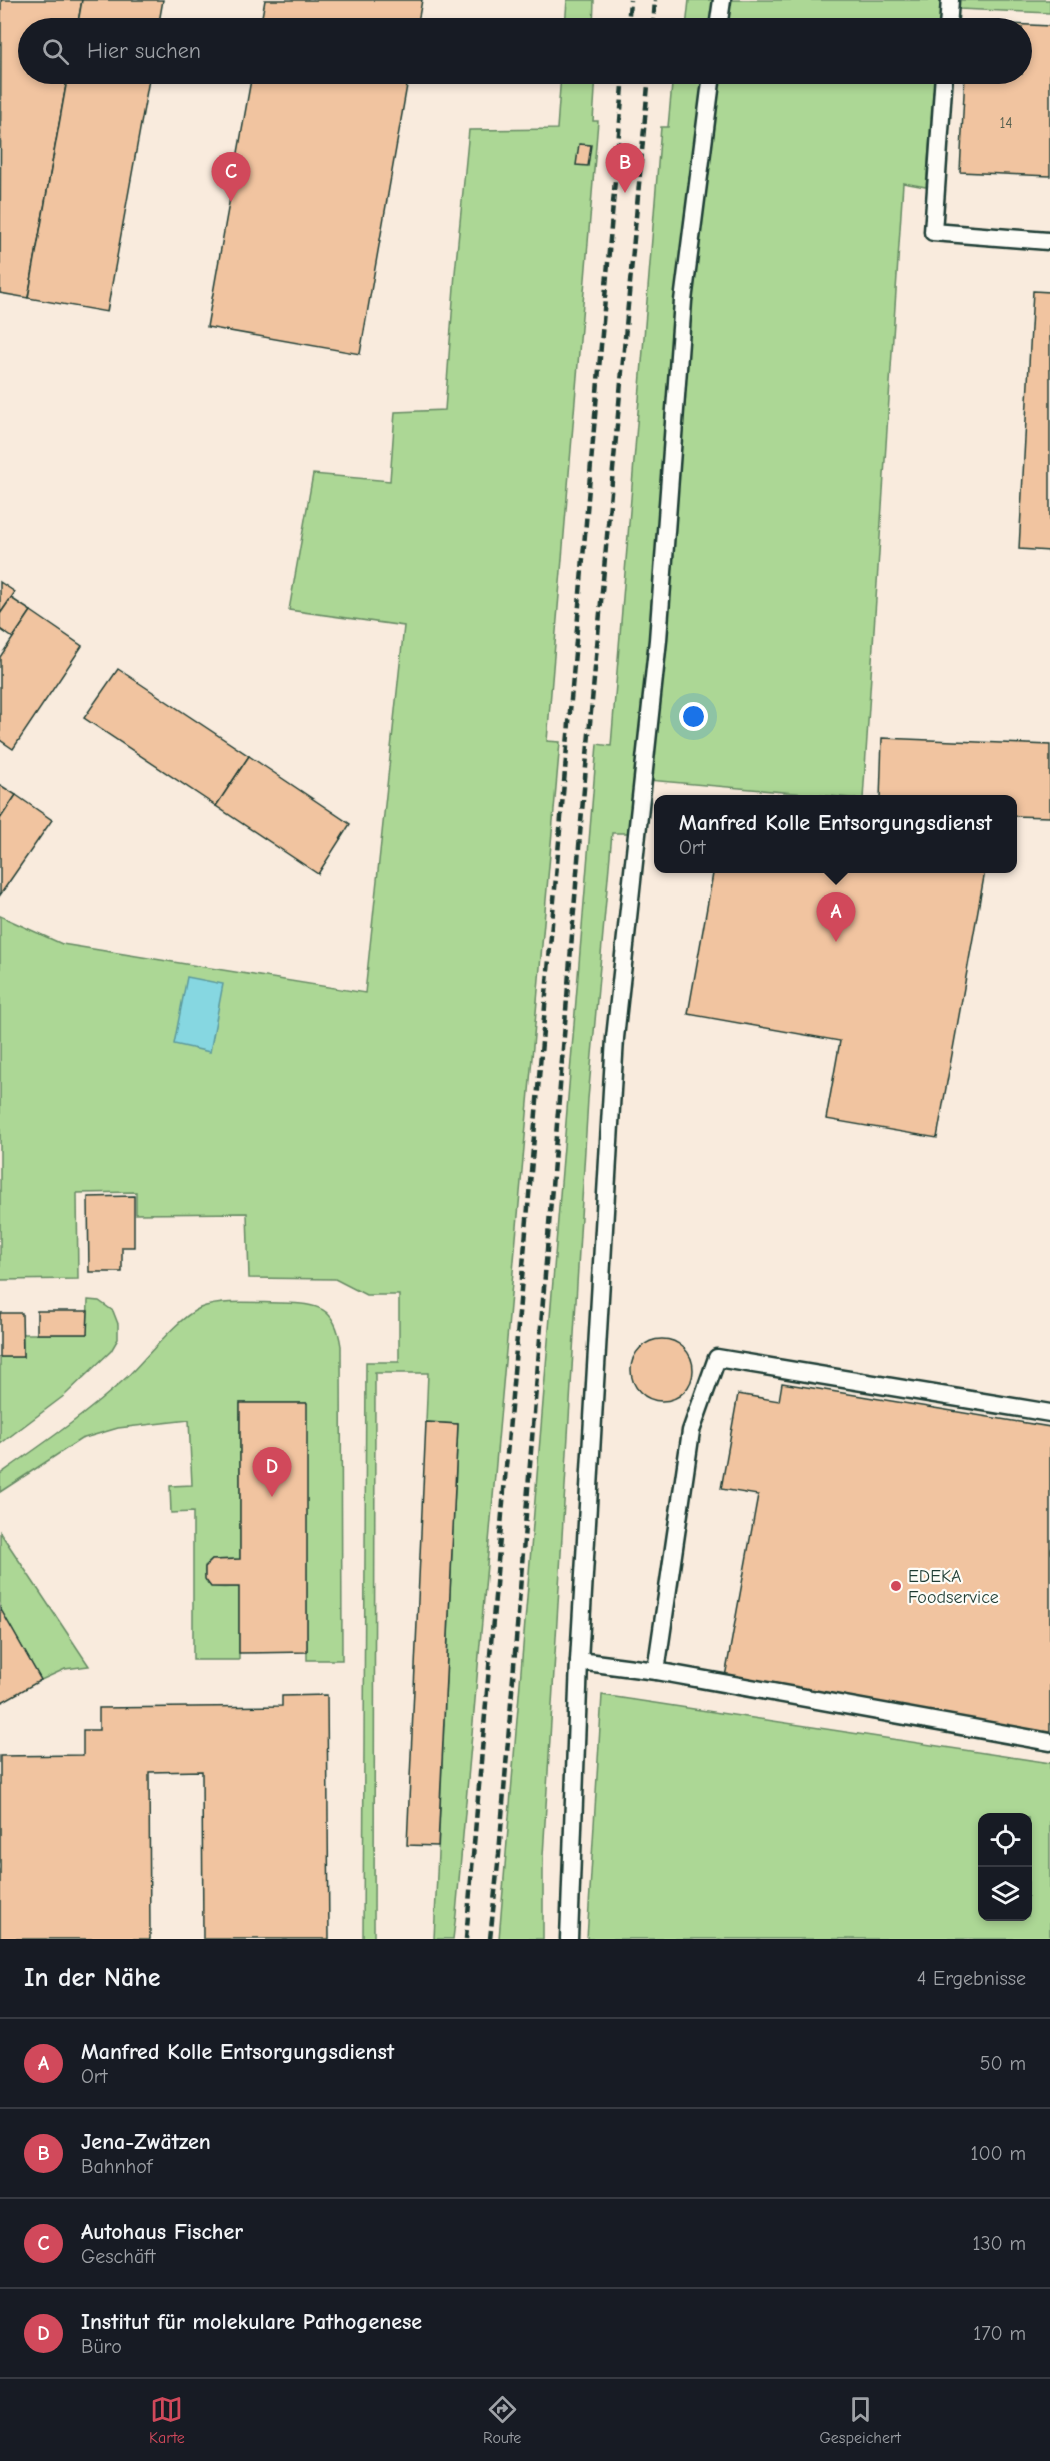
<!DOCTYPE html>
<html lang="de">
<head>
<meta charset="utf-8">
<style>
	:root { --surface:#171b24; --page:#20242c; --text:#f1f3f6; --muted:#9ea1a6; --line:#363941; --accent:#d1495b }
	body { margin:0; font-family:"Comic Neue",sans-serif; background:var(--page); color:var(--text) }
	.controls { position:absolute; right:18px; bottom:18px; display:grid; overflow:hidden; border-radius:12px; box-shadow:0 3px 9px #0003 }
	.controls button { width:54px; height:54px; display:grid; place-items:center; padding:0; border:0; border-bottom:2px solid var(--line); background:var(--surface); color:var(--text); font:30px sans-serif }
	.you { position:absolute; left:694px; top:717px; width:21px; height:21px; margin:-15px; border:4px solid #fff; border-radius:50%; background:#1a73e8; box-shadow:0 0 0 9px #1a73e833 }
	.badge { display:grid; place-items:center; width:39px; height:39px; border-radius:50%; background:var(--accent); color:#fff; font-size:20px; font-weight:700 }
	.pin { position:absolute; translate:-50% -50px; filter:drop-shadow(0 2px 3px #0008) }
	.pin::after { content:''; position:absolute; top:32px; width:21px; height:18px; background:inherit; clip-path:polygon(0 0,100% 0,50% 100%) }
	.popup { position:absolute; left:654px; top:795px; width:363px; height:78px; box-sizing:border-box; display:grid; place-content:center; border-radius:12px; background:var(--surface); filter:drop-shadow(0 2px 4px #0005); font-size:20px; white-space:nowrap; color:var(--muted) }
	.popup b { font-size:22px; color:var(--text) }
	.popup::after { content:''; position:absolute; left:50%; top:100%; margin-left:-12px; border:12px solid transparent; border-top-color:var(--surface) }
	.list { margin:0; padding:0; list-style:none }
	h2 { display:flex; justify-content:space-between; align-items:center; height:78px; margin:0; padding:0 24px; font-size:26px }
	h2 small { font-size:20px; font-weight:400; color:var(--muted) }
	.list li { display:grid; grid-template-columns:39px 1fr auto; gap:18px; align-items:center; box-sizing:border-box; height:90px; padding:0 24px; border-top:2px solid var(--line) }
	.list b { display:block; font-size:22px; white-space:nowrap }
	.list p { margin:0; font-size:20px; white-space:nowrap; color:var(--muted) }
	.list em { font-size:20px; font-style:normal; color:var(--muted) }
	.icon { flex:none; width:33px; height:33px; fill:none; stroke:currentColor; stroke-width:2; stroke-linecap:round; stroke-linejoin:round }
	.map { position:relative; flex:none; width:1050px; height:1939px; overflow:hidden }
	.search { position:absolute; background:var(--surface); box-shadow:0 3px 9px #0003; left:18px; right:18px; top:18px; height:66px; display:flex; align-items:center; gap:15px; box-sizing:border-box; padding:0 21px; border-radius:33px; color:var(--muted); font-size:22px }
	.sheet { height:438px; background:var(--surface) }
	nav { display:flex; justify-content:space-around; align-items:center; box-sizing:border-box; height:84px; border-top:2px solid var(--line); background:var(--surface); font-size:16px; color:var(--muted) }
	nav a { display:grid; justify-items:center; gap:3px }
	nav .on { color:var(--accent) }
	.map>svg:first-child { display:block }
</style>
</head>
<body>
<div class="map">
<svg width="1050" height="1939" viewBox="0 0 1050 1939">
	<rect width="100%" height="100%" fill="#f9ebdd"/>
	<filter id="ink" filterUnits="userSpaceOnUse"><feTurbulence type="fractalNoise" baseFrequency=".0167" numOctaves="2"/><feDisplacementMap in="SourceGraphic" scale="12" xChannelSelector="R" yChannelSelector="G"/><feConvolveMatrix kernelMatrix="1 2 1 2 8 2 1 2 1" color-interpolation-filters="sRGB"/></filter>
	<g filter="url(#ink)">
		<g fill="#acd795" stroke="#668a64" stroke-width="1.5" fill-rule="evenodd">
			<polygon points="567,0 594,0 593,28 565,28"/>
			<polygon points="689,0 941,0 939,28 686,28"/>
			<polygon points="959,0 1050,0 1050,13 959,9"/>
			<polygon points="561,74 596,74 593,121 598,121 547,741 560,742 456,1914 453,1939 434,1939 458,1424 426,1422 428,1373 375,1373 374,1939 363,1939 366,1362 399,1362 399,1295 366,1295 335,1279 249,1278 247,1213 136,1214 136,1192 77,1193 78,1279 0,1280 0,916 62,944 365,993 404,626 289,610 313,474 390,481 395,412 445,410 455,273 469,130 557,129"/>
			<polygon points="673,74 935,74 926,187 903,183 863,799 637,779 631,833 612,833 588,1099 543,1856 543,1939 499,1939 597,744 611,746 661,127 668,127"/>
			<polygon points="88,1300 99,1301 113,1311 118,1324 118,1339 111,1351 65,1395 0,1444 0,1357 23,1357 23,1334 87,1334"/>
			<path d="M 282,1303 C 318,1304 335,1306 341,1346 L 342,1660 L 307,1660 L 306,1403 L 240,1403 L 240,1559 L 212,1560 L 205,1566 C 202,1593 220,1587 239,1587 L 239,1660 L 193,1660 L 193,1512 L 171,1513 L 170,1486 L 192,1485 L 189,1420 L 118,1428 L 81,1439 L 0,1492 L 0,1474 C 43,1444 88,1413 127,1377 C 147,1358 176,1319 200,1308 C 221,1299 258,1303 282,1303 Z"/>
			<polygon points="0,1532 89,1666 65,1669 41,1680 0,1608"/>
			<path d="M 602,1695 L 1050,1763 L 1050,1939 L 587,1939 ZM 982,1818 L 1028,1818 L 1028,1916 L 982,1916 Z"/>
		</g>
		<polygon fill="#86d7e1" stroke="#5d999c" stroke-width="1.5" points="187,977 223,984 210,1052 174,1044"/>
		<g fill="#f1c4a0" stroke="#1f3d34" stroke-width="1.5">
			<polygon points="1,0 82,0 77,28 28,28 28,74 68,74 28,298 0,293"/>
			<polygon points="82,0 163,0 158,28 77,28"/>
			<polygon points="265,0 422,0 417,28 260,28"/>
			<polygon points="967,22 1050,26 1050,176 960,172 965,74 1022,74 1022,28 967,28"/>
			<polygon points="68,74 150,74 107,312 28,298"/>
			<polygon points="252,74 409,74 360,354 207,327"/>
			<polygon points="579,144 591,145 588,166 576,165"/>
			<polygon points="1033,291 1050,292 1050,551 1019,549"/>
			<polygon points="0,582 15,592 0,614"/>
			<polygon points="11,598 31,611 13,638 0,629 0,614"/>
			<polygon points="31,611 82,646 13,749 0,740 0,657"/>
			<polygon points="118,669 249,756 216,806 84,718"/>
			<polygon points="882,738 1050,745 1050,817 1013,816 1013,800 880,800"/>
			<polygon points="249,756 350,824 318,874 216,806"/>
			<polygon points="0,785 16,795 0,819"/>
			<polygon points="16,795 52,820 0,895 0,819"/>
			<polygon points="714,868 972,868 985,871 937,1138 826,1119 840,1041 688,1014"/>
			<polygon points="134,1196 134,1247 122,1247 122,1272 89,1272 88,1197"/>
			<polygon points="37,1311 88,1311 87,1334 37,1334"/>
			<polygon points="0,1313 22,1313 23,1357 0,1357"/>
			<circle cx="662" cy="1370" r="31"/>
			<polygon points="782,1383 1050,1427 1050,1734 725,1677 758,1495 721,1489 738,1394 779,1401"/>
			<polygon points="240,1403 307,1403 307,1652 239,1653 239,1587 211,1587 205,1579 205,1567 212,1560 240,1559"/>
			<polygon points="426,1422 458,1424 438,1846 407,1845"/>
			<polygon points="0,1608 41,1680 2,1702 0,1699"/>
			<polygon points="327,1695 329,1939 203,1939 202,1771 149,1772 150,1939 0,1939 0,1756 83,1755 83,1730 99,1730 99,1708 282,1706 282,1696"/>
		</g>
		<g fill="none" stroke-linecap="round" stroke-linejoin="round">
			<defs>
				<g id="service">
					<polyline points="718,28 722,0"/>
					<polyline points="948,28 950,0"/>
					<polyline points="944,74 933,232 1048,241"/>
					<polyline points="579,1661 656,1671 691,1431 717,1358 1050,1413"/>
					<polyline points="656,1671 1050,1742"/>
					<polyline points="569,1939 579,1661 615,1038 658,640 683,301 712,74"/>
				</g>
			</defs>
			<use href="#service" stroke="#1f3d34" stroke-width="21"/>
			<use href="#service" stroke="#fdfcf7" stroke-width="16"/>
			<g stroke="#1f3d34" stroke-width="4.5" stroke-dasharray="9 4.5" stroke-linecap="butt">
				<polyline points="628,28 630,0"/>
				<polyline points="653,28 655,0"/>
				<polyline points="466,1939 624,74"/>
				<polyline points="490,1939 499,1854 581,822 649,74"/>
			</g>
		</g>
	</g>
	<circle fill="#d1495b" stroke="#fdfcf7" stroke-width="2" cx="896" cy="1586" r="6"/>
	<g text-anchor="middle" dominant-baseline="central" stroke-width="4.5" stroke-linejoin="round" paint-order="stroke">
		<g font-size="15" fill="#545f4f">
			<text x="1006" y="123">14</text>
		</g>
		<g font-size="18" fill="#1f3d34" stroke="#fdfcf7" text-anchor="start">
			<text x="908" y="1576">EDEKA<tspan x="908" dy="21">Foodservice</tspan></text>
		</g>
	</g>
</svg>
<div class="controls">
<button><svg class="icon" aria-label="locate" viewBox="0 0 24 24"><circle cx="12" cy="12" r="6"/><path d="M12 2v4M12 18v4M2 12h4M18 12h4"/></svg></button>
<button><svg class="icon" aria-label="layers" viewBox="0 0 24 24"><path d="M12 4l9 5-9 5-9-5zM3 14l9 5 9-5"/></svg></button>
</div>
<div class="you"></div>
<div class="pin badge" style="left:836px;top:942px">A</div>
<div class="popup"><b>Manfred Kolle Entsorgungsdienst</b>Ort</div>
<div class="pin badge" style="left:625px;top:193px">B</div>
<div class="pin badge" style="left:231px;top:202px">C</div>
<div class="pin badge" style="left:272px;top:1497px">D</div>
<div class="search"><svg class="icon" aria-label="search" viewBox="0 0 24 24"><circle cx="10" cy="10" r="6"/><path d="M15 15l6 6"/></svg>Hier suchen</div>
</div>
<section class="sheet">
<h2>In der Nähe<small>4 Ergebnisse</small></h2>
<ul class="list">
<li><span class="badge">A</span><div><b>Manfred Kolle Entsorgungsdienst</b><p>Ort</p></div><em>50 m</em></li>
<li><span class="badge">B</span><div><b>Jena-Zwätzen</b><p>Bahnhof</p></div><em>100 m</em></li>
<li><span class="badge">C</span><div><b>Autohaus Fischer</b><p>Geschäft</p></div><em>130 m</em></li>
<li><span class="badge">D</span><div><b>Institut für molekulare Pathogenese</b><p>Büro</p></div><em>170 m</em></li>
</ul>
</section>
<nav>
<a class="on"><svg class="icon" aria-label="map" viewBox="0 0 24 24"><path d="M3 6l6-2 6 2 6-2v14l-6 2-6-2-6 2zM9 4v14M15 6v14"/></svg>Karte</a>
<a><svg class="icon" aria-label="directions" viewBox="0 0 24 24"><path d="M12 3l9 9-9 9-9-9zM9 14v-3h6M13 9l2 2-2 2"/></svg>Route</a>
<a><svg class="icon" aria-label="saved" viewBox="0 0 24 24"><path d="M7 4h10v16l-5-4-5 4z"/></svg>Gespeichert</a>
</nav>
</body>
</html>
